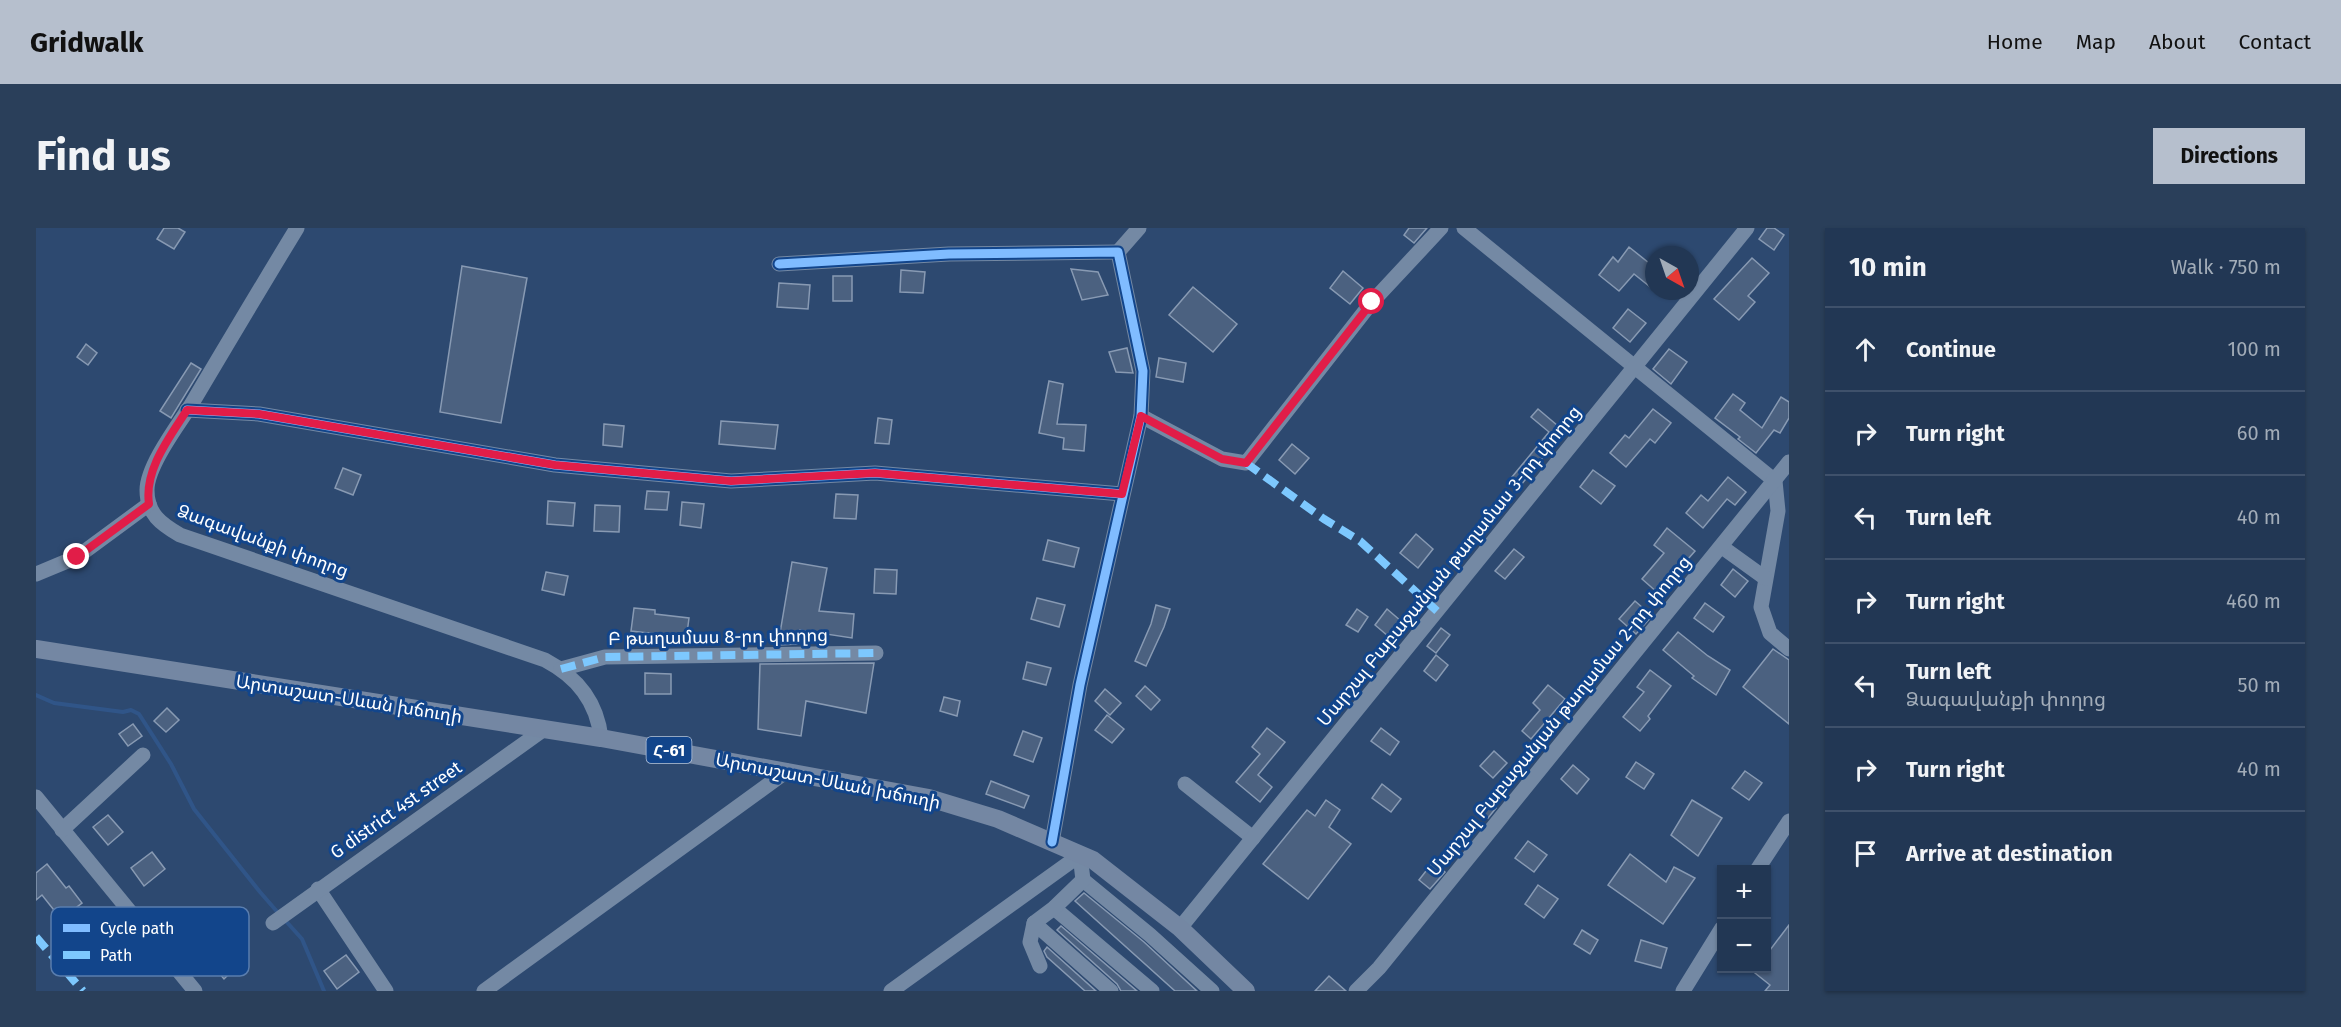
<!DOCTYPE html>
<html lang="en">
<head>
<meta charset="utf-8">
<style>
	:root { --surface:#223754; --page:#2a3f5a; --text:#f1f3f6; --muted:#a2acb8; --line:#3f516b; --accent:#b6bfcd }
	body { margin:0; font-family:"Fira Sans","Noto Sans Armenian",sans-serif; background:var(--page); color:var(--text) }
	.controls { position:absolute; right:18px; bottom:18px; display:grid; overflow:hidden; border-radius:0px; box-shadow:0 2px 4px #0004 }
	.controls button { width:54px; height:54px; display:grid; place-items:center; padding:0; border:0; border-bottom:2px solid var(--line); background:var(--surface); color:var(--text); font:30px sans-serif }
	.compass { position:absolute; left:1609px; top:18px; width:54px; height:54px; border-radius:50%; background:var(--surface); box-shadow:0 2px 4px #0004; rotate:140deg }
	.stop { position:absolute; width:18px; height:18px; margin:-14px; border:4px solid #e11d48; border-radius:50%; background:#fff }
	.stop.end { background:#e11d48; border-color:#fff; box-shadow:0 2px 6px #0008 }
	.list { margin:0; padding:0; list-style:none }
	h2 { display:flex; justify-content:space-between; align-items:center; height:78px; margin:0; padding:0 24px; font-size:26px }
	h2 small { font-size:20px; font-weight:400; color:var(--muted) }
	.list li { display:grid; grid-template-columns:39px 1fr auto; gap:18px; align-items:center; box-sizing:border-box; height:84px; padding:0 24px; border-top:2px solid var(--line) }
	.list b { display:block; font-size:22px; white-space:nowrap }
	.list p { margin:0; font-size:20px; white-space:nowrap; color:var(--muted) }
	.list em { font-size:20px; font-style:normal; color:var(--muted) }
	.icon { flex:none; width:33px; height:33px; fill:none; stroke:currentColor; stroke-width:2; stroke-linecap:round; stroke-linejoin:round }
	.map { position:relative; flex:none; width:1753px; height:763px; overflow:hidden; border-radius:0px }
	header { display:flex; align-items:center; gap:36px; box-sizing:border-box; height:84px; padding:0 30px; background:var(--accent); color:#111 }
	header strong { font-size:28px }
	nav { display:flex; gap:33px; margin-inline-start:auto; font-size:21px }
	.intro { display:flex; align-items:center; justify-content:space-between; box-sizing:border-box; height:144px; padding:0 36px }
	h1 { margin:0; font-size:42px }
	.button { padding:15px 27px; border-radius:0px; background:var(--accent); color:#111; font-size:21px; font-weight:700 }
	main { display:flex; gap:36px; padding:0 36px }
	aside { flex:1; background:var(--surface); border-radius:0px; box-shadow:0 2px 4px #0004 }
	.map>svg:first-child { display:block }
</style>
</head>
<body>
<header>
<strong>Gridwalk</strong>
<nav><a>Home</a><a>Map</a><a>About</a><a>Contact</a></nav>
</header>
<div class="intro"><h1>Find us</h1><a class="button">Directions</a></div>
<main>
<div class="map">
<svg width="1753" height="763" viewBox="0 0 1753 763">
	<rect width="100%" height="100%" fill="#2d4970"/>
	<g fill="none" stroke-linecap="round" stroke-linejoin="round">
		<g stroke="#305588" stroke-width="4">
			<polyline points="0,467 18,475 87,484 95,482 103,486 135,536 158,581 224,664 244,687"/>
			<polyline points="248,691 266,711 288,763"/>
		</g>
	</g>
	<g fill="#4b6180" stroke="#889ab3" stroke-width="1.5">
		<polygon points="128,0 142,0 149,4 138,21 121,11"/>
		<polygon points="1373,0 1391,0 1378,15 1368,7"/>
		<polygon points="1731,0 1738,0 1748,7 1738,22 1723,11"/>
		<polygon points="1593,19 1618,39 1618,62 1598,46 1583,63 1563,47 1577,29 1582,34"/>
		<polygon points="1716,30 1733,45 1712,68 1719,74 1703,92 1678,71"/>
		<polygon points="426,38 491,50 465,195 404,184"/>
		<polygon points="1035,41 1062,44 1072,67 1046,72"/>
		<polygon points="865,42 889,44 887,65 864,64"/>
		<polygon points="1307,43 1327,60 1314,76 1294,60"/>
		<rect x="797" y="48" width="19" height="25"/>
		<polygon points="743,55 774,57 772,81 741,79"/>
		<polygon points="1157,59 1201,96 1177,124 1133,87"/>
		<polygon points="1592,81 1610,95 1594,114 1577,100"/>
		<polygon points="50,116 61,125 52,137 41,129"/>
		<polygon points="1091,120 1097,145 1080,144 1073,124"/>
		<polygon points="1633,121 1651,134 1635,156 1617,141"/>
		<polygon points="1123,130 1150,135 1147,154 1120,149"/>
		<polygon points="155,135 165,141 135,190 124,183"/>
		<polygon points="1013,153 1027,156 1021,196 1050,197 1048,223 1027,221 1028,210 1003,205"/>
		<polygon points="1697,166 1709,175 1704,182 1726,200 1745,169 1753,174 1753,190 1744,205 1738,202 1720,225 1702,211 1704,209 1679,190"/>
		<polygon points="1502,181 1528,203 1485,257 1476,249 1513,204 1495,189"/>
		<polygon points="1617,181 1635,195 1619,215 1614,211 1590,239 1574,225 1589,207 1593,210"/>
		<polygon points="842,190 856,192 853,216 839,215"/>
		<polygon points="685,193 742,197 739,221 683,216"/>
		<polygon points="568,196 588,198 586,219 567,217"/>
		<polygon points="1256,216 1273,230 1259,246 1243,232"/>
		<polygon points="307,240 325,247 317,267 299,260"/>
		<polygon points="1557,242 1579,258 1565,276 1544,259"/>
		<polygon points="1692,249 1710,264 1699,277 1691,271 1667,300 1650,285 1665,267 1672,273"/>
		<polygon points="611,263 633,264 631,282 609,281"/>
		<polygon points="800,266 822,267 820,291 798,290"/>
		<polygon points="512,273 539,275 537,298 511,296"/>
		<polygon points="646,274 668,276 665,300 644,297"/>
		<polygon points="559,277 584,278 583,304 558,303"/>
		<polygon points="1631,300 1659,323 1622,365 1606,351 1628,325 1618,317"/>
		<polygon points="1380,306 1397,321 1382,340 1364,325"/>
		<polygon points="1012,312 1043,320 1038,339 1007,332"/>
		<polygon points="1478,321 1488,329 1469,351 1459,343"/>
		<polygon points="756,334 791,340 783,383 818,386 816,410 764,402 761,416 742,417"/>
		<polygon points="839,341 861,342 860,366 838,365"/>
		<polygon points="1697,341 1712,353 1699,369 1685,357"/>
		<polygon points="510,344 532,348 528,367 506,362"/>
		<polygon points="1001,370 1029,377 1023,399 995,391"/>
		<polygon points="1599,373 1616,388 1600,406 1583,391"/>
		<polygon points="1669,375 1688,389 1677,404 1658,390"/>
		<polygon points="1120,377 1134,381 1128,399 1110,438 1099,433 1115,396"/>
		<polygon points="598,380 619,382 619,386 653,390 650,413 629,411 629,407 595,403"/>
		<polygon points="1321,381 1332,389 1322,404 1310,397"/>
		<polygon points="1351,381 1372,399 1359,414 1339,397"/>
		<polygon points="1405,400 1414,407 1400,425 1391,418"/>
		<polygon points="1642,404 1672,428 1694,442 1680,467 1656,450 1658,448 1627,422"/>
		<polygon points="1737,421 1753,432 1753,496 1707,459"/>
		<polygon points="1400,427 1412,437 1400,453 1388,443"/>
		<polygon points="991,434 1015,440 1010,457 987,451"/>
		<polygon points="838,435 830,485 770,473 765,508 722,501 724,436"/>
		<polygon points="1614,442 1635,458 1612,488 1614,491 1604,503 1587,489 1608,464 1601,459"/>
		<polygon points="609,445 635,446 635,466 609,466"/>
		<polygon points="1512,457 1529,471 1495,511 1486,503 1504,482 1497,475"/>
		<polygon points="1109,458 1124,472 1115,482 1100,468"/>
		<polygon points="1069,461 1085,475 1074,487 1059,473"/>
		<polygon points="908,469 924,473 921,488 904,483"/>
		<polygon points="131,480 143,492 130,504 118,493"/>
		<polygon points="1071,487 1088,501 1076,515 1059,502"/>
		<polygon points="97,496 106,508 92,518 83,506"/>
		<polygon points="1231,500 1249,514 1222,547 1236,559 1224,574 1200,554 1224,526 1216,519"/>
		<polygon points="1345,500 1363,514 1354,527 1335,513"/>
		<polygon points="987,503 1006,510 997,534 978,527"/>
		<polygon points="1458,523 1471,535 1457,550 1444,538"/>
		<polygon points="1600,534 1618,546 1608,561 1590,549"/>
		<polygon points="1537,537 1553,551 1541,566 1525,551"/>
		<polygon points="1709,543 1726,555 1713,572 1696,560"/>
		<polygon points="955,553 993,568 988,580 950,566"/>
		<polygon points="1346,556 1365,571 1355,584 1336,570"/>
		<polygon points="1290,572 1304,582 1293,599 1315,616 1272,671 1227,636 1271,582 1279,588"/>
		<polygon points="1656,572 1686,590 1662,628 1635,607"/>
		<polygon points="1453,574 1460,580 1452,590 1445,585"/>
		<polygon points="72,587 87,604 72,617 57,599"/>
		<polygon points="1492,613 1511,627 1498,644 1479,630"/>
		<polygon points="116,624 129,641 108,658 95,640"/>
		<polygon points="1594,626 1630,654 1638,639 1659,650 1627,696 1572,657"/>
		<polygon points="1397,634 1409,644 1394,661 1383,652"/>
		<polygon points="11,636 30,660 33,658 46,675 25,691 6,667 0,672 0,645"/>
		<polygon points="1502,657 1522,671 1508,690 1489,676"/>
		<polygon points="1048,665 1108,714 1161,763 1139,763 1039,673"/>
		<polygon points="1753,697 1753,763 1729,763 1734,757 1714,741 1731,741 1731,726"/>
		<polygon points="1025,698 1101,763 1085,763 1081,756 1021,702"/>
		<polygon points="1546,702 1562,712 1554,726 1538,716"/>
		<polygon points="1605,712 1631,720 1625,740 1599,733"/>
		<polygon points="1011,719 1060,763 1049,763 1011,729 1008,723"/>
		<polygon points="187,723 194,730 191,733 198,741 188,751 174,734"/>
		<polygon points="310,727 323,744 301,761 288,743"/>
		<polygon points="1293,748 1310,763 1279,763"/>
	</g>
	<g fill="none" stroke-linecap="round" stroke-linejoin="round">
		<g stroke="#7489a4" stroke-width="15">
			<path d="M 261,0 C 225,59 190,118 155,177 C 142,197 111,238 111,262 C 111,286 125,296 144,307 L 509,432 C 541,449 561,473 565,510"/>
			<polyline points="1428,0 1739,253 1742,283 1725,379 1734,405 1753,421"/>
			<polyline points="1082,24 1103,0"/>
			<polyline points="743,36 913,26 1082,24"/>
			<polyline points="151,182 223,186 519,237 695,253 839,245 1086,266"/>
			<polyline points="1105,188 1186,231 1210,235 1336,74 1405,0"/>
			<polyline points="1686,319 1729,350"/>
			<polyline points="0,346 41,329 113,276"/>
			<polyline points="525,441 569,429 840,425"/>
			<polyline points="1149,556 1217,610"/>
			<polyline points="0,569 159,763"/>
			<polyline points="26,602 107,527"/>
			<polyline points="1016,614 1044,457 1105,188 1107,143 1082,24"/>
			<polyline points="1721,642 1753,593"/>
			<polyline points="1047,652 1114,707 1176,763"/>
			<polyline points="282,661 350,763"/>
			<polyline points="1018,680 1116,763"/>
			<polyline points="237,695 507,502"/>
			<polyline points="998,695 1075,763"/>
			<polyline points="1144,700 1711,0"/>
			<polyline points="448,763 751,543"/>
			<polyline points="855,763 1044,627 1047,652 1018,680 998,695 994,714 1004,738"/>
			<polyline points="1320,763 1343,740 1753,234"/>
			<polyline points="1647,763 1686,700"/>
		</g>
		<polyline stroke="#7487a3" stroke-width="18" points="0,421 565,510 893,570 962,591 1057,632 1144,700 1210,763"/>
		<g stroke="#7dc8fe" stroke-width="8" stroke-dasharray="15 8" stroke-linecap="butt">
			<polyline points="1210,235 1288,291 1324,313 1401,383"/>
			<polyline points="525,441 569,429 840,425"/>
			<polyline points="0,709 47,763"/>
		</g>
		<defs>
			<g id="cycleway">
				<polyline points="743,36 913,26 1082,24 1107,143 1105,188 1044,457 1016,614"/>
				<polyline points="151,182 223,186 519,237 695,253 839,245 1086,266"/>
			</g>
		</defs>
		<use href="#cycleway" stroke="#12458b" stroke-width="13"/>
		<use href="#cycleway" stroke="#80bcff" stroke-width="9"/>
	</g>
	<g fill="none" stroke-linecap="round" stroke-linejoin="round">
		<path stroke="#e11d48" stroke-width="8" d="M 41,329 L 113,276 C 108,242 133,210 151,182 L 223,186 L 519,237 L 695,253 L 839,245 L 1086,266 L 1105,188 L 1186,231 L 1210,235 L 1336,74"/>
	</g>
	<g text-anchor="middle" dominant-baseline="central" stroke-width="6" stroke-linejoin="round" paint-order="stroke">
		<rect fill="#12458b" stroke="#b8c7dc" stroke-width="1.5" x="610.5" y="509" width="45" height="26" rx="4.5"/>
		<g font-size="16" font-weight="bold" fill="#fff">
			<text x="633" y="522">Հ-61</text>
		</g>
		<g font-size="18" fill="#fff" stroke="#12458b">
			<text transform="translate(227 313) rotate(20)">Ձագավանքի փողոց</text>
			<text transform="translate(1413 338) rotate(-51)">Մարշալ Բաբաջանյան թաղամաս 3-րդ փողոց</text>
			<text transform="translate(682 409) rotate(-1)">Բ թաղամաս 8-րդ փողոց</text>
			<text transform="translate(313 471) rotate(9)">Արտաշատ-Սևան խճուղի</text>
			<text transform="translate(1523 488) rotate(-51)">Մարշալ Բաբաջանյան թաղամաս 2-րդ փողոց</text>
			<text transform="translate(792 553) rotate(11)">Արտաշատ-Սևան խճուղի</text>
			<text transform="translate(360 582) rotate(-35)">G district 4st street</text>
		</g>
	</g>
	<rect x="15" y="679" width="198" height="69" rx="9" fill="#12458b" stroke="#597dae" stroke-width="1.5"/>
	<rect x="27" y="696" width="27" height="8" fill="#80bcff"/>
	<rect x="27" y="723" width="27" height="8" fill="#7dc8fe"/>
	<g font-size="16" fill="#fff">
		<text x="64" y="706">Cycle path</text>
		<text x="64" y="733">Path</text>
	</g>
</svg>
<div class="controls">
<button>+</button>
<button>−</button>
</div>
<svg class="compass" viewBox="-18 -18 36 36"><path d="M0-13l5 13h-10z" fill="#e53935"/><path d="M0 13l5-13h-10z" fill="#a2acb8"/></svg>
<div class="stop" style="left:1336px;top:74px"></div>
<div class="stop end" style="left:41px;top:329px"></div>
</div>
<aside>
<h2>10 min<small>Walk · 750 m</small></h2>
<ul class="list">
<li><svg class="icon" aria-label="ahead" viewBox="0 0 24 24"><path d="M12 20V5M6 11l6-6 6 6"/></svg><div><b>Continue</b></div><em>100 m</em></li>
<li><svg class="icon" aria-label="right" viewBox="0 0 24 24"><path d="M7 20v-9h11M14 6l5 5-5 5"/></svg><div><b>Turn right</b></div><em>60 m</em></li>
<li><svg class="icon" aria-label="left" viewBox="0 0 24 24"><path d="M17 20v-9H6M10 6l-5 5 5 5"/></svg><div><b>Turn left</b></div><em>40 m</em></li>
<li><svg class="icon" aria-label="right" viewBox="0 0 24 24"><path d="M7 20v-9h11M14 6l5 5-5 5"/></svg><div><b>Turn right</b></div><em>460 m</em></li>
<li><svg class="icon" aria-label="left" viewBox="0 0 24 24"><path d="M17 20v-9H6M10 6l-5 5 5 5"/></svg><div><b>Turn left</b><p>Ձագավանքի փողոց</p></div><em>50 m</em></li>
<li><svg class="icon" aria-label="right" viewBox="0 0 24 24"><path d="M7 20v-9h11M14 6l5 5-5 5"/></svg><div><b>Turn right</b></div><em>40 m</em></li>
<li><svg class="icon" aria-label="arrive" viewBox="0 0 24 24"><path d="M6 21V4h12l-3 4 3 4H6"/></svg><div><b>Arrive at destination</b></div></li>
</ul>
</aside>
</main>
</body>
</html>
